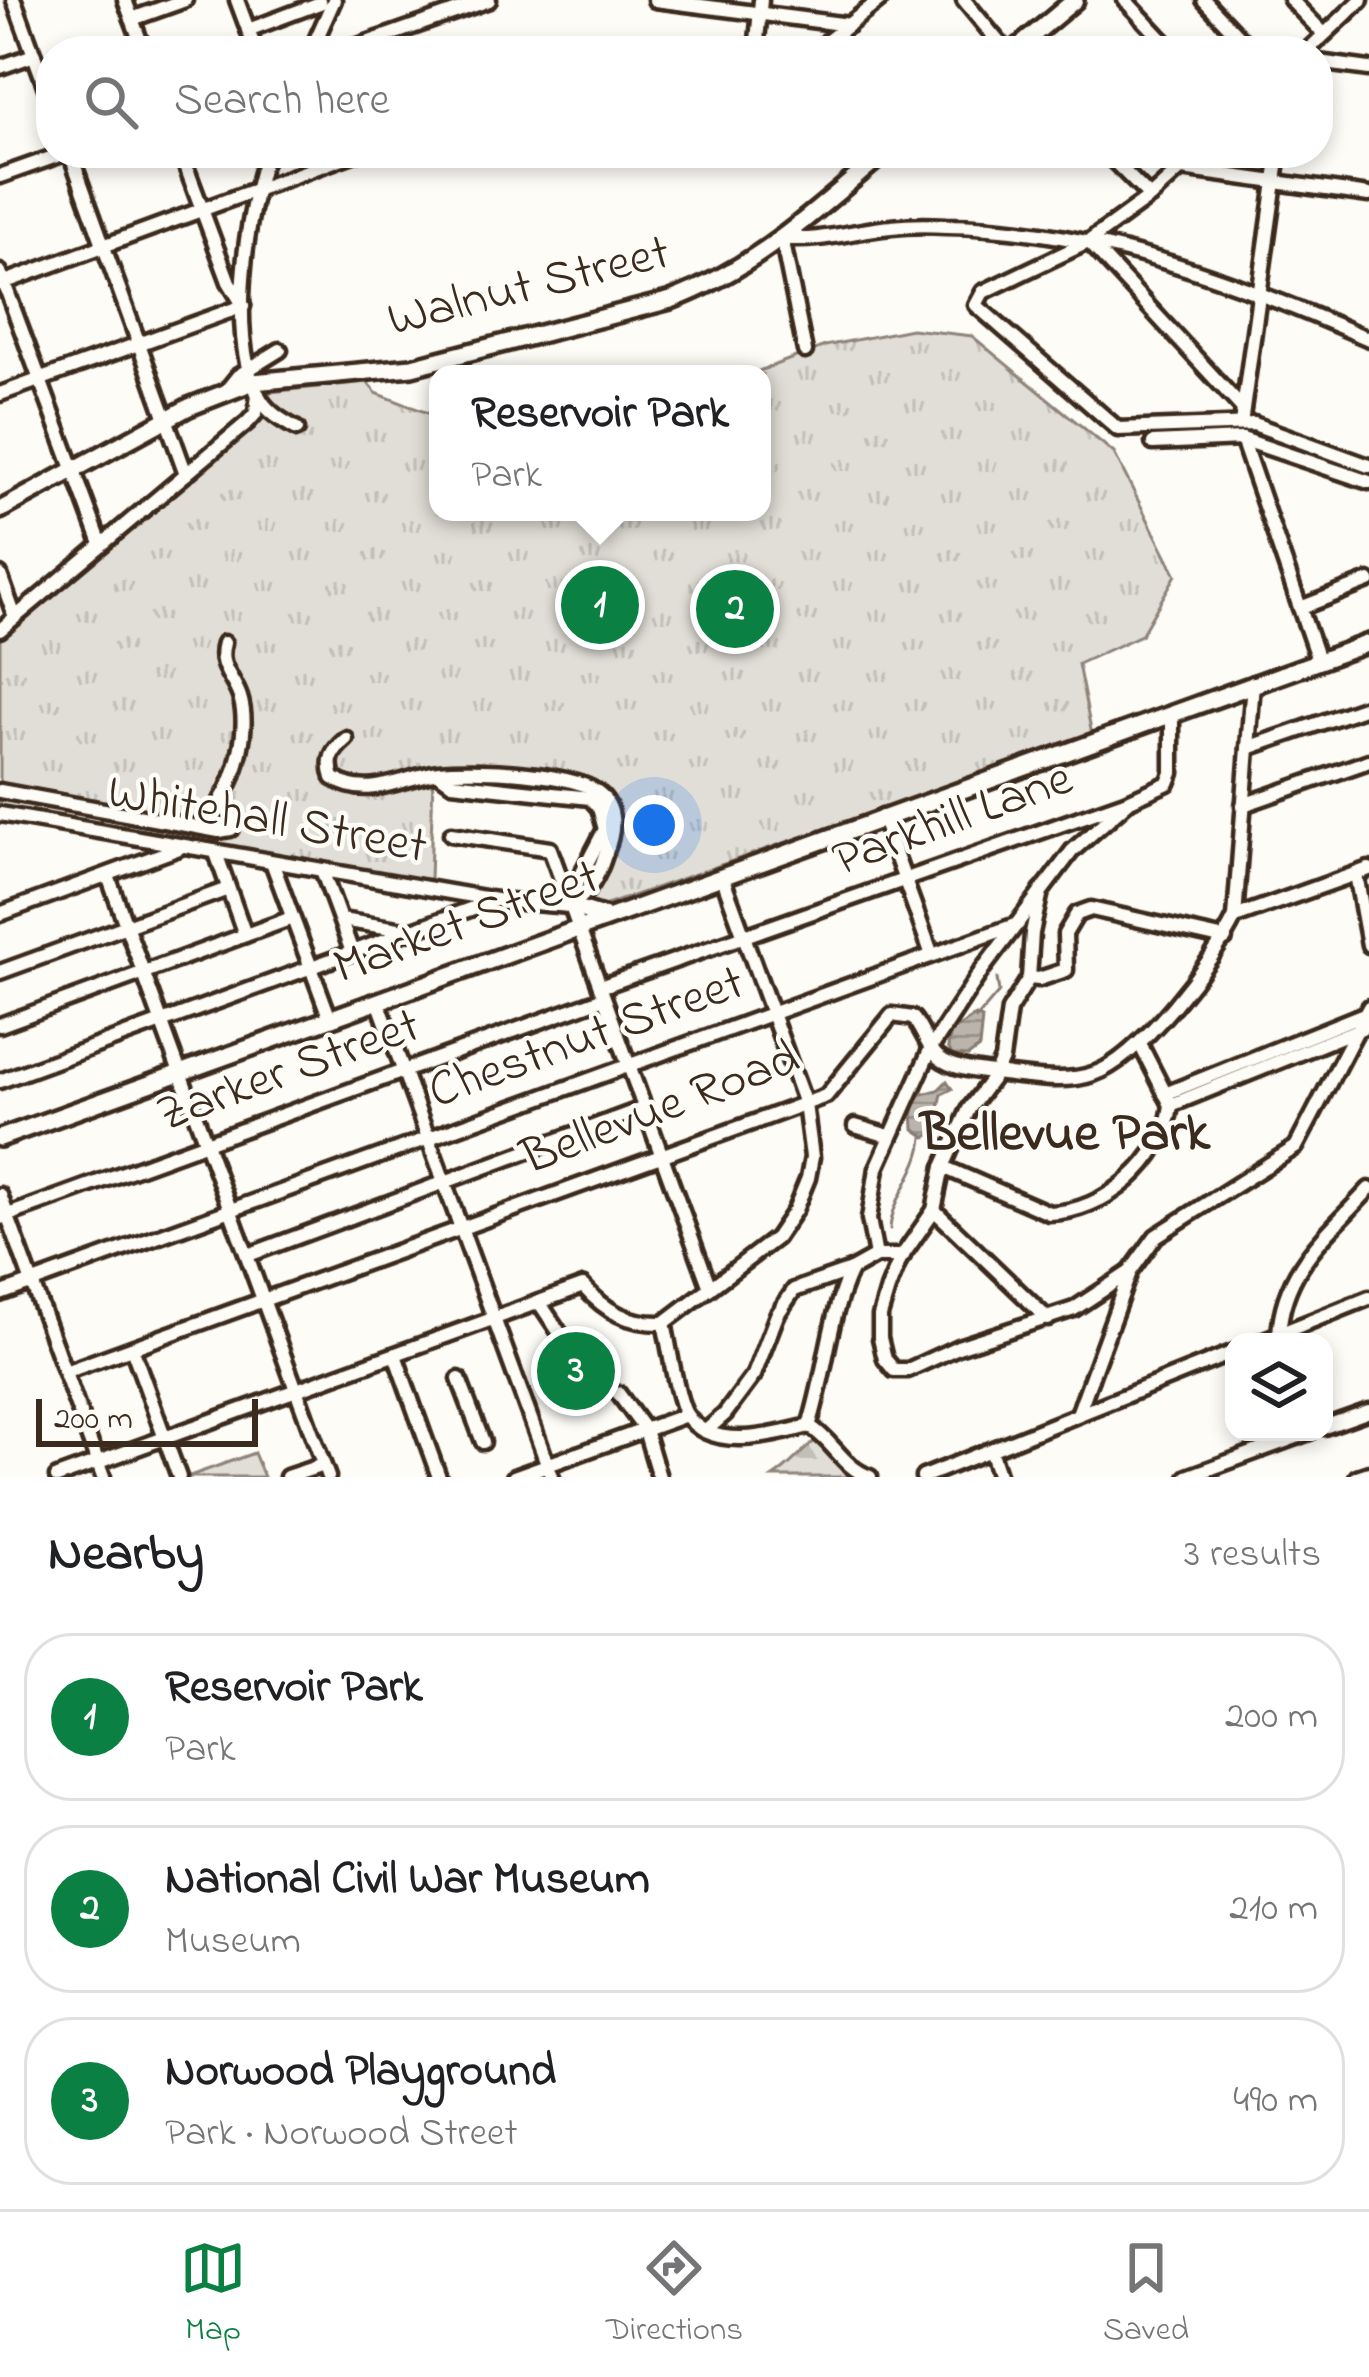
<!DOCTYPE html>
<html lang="en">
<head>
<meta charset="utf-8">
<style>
	:root { --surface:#fff; --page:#f2f2f2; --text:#202124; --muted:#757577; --line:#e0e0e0; --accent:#0b8043 }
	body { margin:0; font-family:"Indie Flower",sans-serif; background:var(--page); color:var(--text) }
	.controls { position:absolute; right:36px; bottom:36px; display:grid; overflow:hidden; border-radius:24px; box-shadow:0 6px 18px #0003 }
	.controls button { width:108px; height:108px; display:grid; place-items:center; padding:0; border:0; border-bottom:3px solid var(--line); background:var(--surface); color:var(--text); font:60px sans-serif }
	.scale { position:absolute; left:36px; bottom:30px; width:222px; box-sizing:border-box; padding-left:12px; border:6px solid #3b2a1e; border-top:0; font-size:33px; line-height:42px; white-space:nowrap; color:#3b2a1e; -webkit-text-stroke:9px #fdfcf7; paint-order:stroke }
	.you { position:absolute; left:654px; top:825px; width:42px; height:42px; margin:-30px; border:9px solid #fff; border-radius:50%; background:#1a73e8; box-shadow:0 0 0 18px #1a73e833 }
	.badge { display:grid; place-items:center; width:78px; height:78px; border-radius:50%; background:var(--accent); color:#fff; font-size:39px; font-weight:700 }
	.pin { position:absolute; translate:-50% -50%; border:6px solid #fff; box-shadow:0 3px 12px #0006 }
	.popup { position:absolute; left:429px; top:365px; width:342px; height:156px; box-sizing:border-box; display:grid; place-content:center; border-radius:24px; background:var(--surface); filter:drop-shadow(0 3px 9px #0005); font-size:39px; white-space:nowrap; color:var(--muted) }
	.popup b { font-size:45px; color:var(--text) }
	.popup::after { content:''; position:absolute; left:50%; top:100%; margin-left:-24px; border:24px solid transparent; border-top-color:var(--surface) }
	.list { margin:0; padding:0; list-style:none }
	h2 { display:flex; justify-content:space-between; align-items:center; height:156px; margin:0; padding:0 48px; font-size:51px }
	h2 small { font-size:39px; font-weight:400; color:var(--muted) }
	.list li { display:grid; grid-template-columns:78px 1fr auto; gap:36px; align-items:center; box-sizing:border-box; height:168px; margin:0 24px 24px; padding:0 24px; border:3px solid var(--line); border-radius:48px }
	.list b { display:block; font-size:45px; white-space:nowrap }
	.list p { margin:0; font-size:39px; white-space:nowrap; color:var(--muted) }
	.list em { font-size:39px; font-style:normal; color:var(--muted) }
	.icon { flex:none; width:66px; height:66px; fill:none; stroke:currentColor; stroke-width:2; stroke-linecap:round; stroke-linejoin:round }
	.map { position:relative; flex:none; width:1369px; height:1477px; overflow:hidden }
	.search { position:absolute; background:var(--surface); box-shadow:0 6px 18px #0003; left:36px; right:36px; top:36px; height:132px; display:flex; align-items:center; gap:30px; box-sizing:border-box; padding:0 42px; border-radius:48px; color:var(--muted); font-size:45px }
	.sheet { height:732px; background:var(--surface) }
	nav { display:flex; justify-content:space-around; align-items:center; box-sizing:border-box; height:168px; border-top:3px solid var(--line); background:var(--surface); font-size:33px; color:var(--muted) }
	nav a { display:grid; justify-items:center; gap:6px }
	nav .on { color:var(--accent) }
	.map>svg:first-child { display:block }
</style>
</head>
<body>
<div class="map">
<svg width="1369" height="1477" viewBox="0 0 1369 1477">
	<defs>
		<pattern id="forest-firs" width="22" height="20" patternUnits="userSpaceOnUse" patternTransform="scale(3)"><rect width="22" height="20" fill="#e1ded7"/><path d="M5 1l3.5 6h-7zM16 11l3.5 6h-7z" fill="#c2bfb8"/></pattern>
		<pattern id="park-tufts" width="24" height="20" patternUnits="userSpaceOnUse" patternTransform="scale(3)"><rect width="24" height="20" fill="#e1ded7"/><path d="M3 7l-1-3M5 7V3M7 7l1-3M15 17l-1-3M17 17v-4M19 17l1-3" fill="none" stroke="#c2bfb8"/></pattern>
		<pattern id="water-rules" width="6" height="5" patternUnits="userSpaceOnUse" patternTransform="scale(3)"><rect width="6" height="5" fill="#bbb4ad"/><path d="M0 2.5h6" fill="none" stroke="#99938c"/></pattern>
	</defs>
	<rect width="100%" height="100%" fill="#fdfcf7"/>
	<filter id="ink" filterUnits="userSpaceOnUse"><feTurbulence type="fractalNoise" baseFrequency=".00833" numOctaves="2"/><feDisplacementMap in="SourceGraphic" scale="24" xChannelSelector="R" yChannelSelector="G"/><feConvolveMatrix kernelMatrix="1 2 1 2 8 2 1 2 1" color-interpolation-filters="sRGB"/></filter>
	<g filter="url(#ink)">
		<polygon fill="#e1ded7" stroke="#8e847a" stroke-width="3" points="254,1453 264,1477 187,1477"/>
		<path fill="url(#forest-firs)" stroke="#8e847a" stroke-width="3" d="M 824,1435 L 870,1477 L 773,1477 C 794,1464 802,1448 824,1435 Z"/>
		<g fill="url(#park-tufts)" stroke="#8e847a" stroke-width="3">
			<polygon points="911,329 972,336 1114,453 1176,575 1141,635 1078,664 1092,735 598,908 589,901 617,840 618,825 572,776 433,775 430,881 0,809 0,639 158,509 259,415 270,392 367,382 376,393 438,417 438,512 762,512 762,374 751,374 825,346"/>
			<polygon points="566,1344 610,1392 577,1404 552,1350"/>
		</g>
		<g fill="url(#water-rules)" stroke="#887d74" stroke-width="3">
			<polygon points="975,1016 982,1019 979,1048 968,1056 952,1055 948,1047 951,1032"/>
			<polygon points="947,1081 952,1089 942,1094 933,1134 926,1137 914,1129 913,1109 919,1095 938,1090"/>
		</g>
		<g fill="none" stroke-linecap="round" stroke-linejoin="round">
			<g stroke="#887d74" stroke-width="3">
				<polyline points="976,1019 999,992 997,979"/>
				<path d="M 890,1229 C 892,1197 921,1170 923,1137"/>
			</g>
			<defs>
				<g id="minor">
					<polyline points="14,0 51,102"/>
					<polyline points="125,0 144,51"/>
					<polyline points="237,0 256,51"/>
					<polyline points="655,0 849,25"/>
					<polyline points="964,0 1006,51"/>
					<polyline points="1125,0 1173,51"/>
					<polyline points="1204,0 1252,51"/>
					<polyline points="1291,0 1324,34"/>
					<polyline points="132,19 185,0"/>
					<polyline points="248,30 320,3"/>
					<polyline points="311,51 334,0"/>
					<polyline points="344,51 489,0"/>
					<polyline points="756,51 761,0"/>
					<polyline points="815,51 880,0"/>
					<polyline points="1307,51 1361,0"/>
					<polyline points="1318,62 1369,69"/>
					<polyline points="0,67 34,55"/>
					<polyline points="70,153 186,474"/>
					<polyline points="181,153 229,282 243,305"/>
					<path d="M 267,153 C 246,214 226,343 261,400 C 270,414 283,421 297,429"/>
					<polyline points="1106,153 1150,197"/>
					<polyline points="1198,153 1150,197 1088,242 983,292 976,305 1118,429 1254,424 1369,466"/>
					<polyline points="1182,169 1369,195"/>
					<polyline points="0,176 65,153"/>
					<polyline points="1089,242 1243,409"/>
					<polyline points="0,272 101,544"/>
					<polyline points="0,284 356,153"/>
					<path d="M 805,351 L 782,238 C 818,243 855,230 891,227 C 909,225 928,225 946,226 C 1096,228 1234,280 1369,339"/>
					<polyline points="226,391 238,376 280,350"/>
					<polyline points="0,394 243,306"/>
					<polyline points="1241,424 1279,153"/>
					<polyline points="1242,439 1318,660"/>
					<polyline points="1153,443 1242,439 1369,482"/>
					<polyline points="0,575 15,617"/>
					<polyline points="1300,608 1369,581"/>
					<polyline points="0,630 248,422 256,413 258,394"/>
					<path d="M 346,739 C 332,751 327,759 333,778 C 367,801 403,777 439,772 C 470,768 579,772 601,795 C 618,812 613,835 605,855 C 598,877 589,893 570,906"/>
					<polyline points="1248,748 1369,706"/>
					<polyline points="438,773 452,783 590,798 599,808 605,829 573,890 570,905"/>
					<path d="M 0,791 L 219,831 L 231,829 L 232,817 L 220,802 C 237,776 250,728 240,697 C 233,676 217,667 224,643"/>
					<polyline points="1243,805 1369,761"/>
					<polyline points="0,814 496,900 570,906"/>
					<polyline points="882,817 932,955"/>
					<polyline points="451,834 550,849 710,1288"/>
					<polyline points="216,853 245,935"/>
					<polyline points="272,862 330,1019"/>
					<polyline points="322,870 352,952"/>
					<polyline points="1356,874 1369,945"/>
					<polyline points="108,876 328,1477"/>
					<polyline points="1041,891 1032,933 1029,978 1009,1010 1002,1059 996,1073 969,1109 943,1167 934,1210 900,1259 888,1289 880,1316 880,1338 885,1359 894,1370 908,1370 958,1347 1074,1309 1130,1272"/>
					<polyline points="0,914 179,848"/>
					<polyline points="1235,917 1369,869"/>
					<polyline points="341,920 405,930"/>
					<polyline points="0,972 228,889"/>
					<polyline points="1029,978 1039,979 1066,970 1065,934 1077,914 1091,909 1225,939"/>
					<polyline points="600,987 1125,802"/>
					<polyline points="378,1001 552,1477"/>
					<polyline points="0,1025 292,918"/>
					<polyline points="0,1081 495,900"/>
					<polyline points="1165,1094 1369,1012"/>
					<polyline points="1171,1105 1362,1028"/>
					<polyline points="855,1126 889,1136"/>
					<path d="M 943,1167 L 1049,1213 C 1104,1213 1165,1160 1171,1105 L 1140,1044"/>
					<polyline points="0,1195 103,1477"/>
					<polyline points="934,1210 1048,1319"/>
					<polyline points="0,1218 604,998"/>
					<polyline points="248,1255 644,1108"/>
					<polyline points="876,1256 869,1219 877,1168 931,1048 982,970 1072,851 1130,800 1168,783 1172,773 1172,714"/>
					<polyline points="0,1294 1018,924"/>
					<polyline points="539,1302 565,1341"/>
					<polyline points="664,1323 776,1238 795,1210 808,1178 812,1157 805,1104 722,876"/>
					<path d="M 664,1323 C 669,1343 676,1398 686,1414 C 710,1453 775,1435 809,1426 C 833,1440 843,1468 870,1477"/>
					<path d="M 1279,1334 C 1283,1268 1327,1235 1369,1189"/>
					<polyline points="1259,1342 1369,1298"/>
					<polyline points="132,1348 179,1477"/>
					<polyline points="395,1355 439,1477"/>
					<path d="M 65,1372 L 826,1096 L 892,1015 L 913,1018 C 923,1030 927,1047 938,1057 C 954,1071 990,1072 1010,1075 C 1037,1078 1067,1083 1093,1074 C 1139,1059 1214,961 1235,917 L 1253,683"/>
					<polyline points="459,1379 483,1442"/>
					<polyline points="618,1393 645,1430 659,1477"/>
					<polyline points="1078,1414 1130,1272 1156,1236 1296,1147 1369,1007"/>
					<path d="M 809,1426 C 826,1375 828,1318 851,1270"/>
					<polyline points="1324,1427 1369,1411"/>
					<polyline points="708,1429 725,1414 754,1375 777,1315 794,1290 851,1270 876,1256 903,1256"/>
					<polyline points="990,1450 999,1477"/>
					<path d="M 57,1477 L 583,1286 C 606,1312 629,1324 664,1323"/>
					<polyline points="287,1477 323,1465"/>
					<polyline points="514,1477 686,1415"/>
					<polyline points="923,1477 1234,1352"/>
					<polyline points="1187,1477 1310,1432"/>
					<polyline points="1357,1477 1369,1473"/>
				</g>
				<g id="major">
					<polyline points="1014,51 1075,0"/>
					<path d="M 0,510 L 189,407 L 253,382 L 412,367 L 671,300 C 756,268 815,211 884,153"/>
					<polyline points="570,906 606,917"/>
					<polyline points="0,1138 1369,643"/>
				</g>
			</defs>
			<use href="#minor" stroke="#3b2a1e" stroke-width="21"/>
			<use href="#major" stroke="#3b2a1e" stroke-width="24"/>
			<use href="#minor" stroke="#fdfcf7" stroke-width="12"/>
			<use href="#major" stroke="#fdfcf7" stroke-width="15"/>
		</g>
	</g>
	<g text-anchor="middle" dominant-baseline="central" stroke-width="9" stroke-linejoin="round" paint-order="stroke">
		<g font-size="51" fill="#3b2a1e" stroke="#fdfcf7">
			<text transform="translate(529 288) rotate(-14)">Walnut Street</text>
			<text transform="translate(267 821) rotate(10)">Whitehall Street</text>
			<text transform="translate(953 821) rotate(-20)">Parkhill Lane</text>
			<text transform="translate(467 924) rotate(-20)">Market Street</text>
			<text transform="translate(587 1039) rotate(-20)">Chestnut Street</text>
			<text transform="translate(289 1072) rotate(-20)">Zarker Street</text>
			<text transform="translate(661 1110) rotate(-21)">Bellevue Road</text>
		</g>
		<g font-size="54" font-weight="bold" fill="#3b2a1e" stroke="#fdfcf7">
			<text x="1065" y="1136">Bellevue Park</text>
		</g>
	</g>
</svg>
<div class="controls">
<button><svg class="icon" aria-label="layers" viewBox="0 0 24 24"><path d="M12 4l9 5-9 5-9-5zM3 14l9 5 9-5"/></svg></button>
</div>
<div class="scale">200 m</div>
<div class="you"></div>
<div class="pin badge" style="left:600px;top:605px">1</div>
<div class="popup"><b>Reservoir Park</b>Park</div>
<div class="pin badge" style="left:735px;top:609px">2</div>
<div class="pin badge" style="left:576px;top:1371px">3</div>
<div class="search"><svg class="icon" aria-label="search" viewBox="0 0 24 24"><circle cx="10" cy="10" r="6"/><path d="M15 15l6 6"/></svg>Search here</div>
</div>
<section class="sheet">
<h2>Nearby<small>3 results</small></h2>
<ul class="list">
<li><span class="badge">1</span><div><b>Reservoir Park</b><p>Park</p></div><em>200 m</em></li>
<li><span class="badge">2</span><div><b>National Civil War Museum</b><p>Museum</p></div><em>210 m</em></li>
<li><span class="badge">3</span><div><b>Norwood Playground</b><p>Park · Norwood Street</p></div><em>490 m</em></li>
</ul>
</section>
<nav>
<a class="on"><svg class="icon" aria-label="map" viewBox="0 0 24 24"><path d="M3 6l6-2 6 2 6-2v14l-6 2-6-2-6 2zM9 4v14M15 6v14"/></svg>Map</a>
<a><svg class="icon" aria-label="directions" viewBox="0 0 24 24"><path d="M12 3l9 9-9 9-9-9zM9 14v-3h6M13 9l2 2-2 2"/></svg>Directions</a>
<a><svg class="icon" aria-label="saved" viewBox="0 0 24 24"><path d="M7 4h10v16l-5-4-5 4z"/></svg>Saved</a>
</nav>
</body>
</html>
